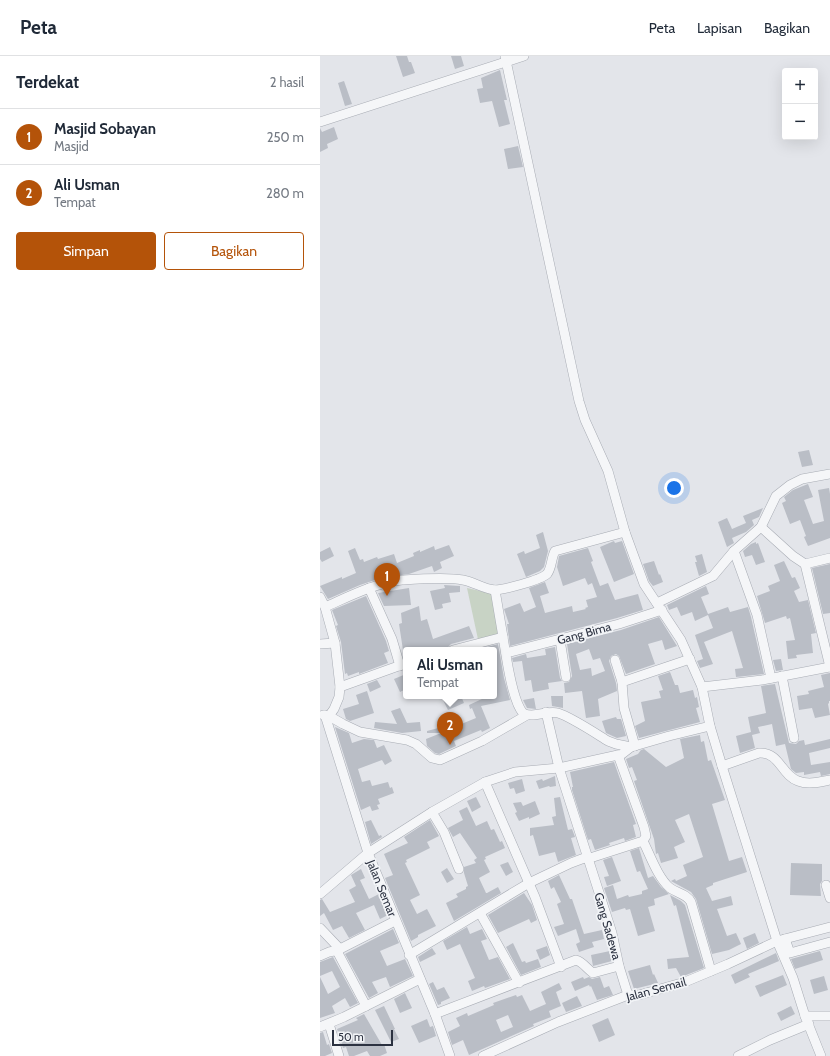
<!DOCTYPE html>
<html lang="id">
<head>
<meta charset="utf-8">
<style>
	:root { --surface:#fff; --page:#f2f2f3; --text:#1f2937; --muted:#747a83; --line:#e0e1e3; --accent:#b45309 }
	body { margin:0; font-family:Cabin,sans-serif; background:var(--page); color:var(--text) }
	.controls { position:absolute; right:12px; top:12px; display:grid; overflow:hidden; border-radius:4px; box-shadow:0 4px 16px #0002 }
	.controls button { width:36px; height:36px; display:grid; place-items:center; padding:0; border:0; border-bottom:1px solid var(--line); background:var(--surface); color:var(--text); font:20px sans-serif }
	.scale { position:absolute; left:12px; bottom:10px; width:61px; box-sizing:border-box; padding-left:4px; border:2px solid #2c3241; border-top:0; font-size:11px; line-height:14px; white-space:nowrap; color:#2c3241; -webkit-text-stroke:3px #f2f4f7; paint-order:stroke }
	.you { position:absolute; left:354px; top:432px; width:14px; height:14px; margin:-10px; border:3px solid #fff; border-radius:50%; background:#1a73e8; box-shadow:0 0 0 6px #1a73e833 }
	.badge { display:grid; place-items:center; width:26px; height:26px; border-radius:50%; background:var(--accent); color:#fff; font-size:13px; font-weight:700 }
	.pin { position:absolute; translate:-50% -33px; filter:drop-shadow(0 1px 2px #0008) }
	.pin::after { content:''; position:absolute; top:21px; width:14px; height:12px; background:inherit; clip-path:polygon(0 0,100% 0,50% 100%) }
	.popup { position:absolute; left:83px; top:591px; width:94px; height:52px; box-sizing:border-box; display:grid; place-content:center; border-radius:4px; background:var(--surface); filter:drop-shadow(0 1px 3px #0005); font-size:13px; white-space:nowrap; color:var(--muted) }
	.popup b { font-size:15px; color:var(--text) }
	.popup::after { content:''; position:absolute; left:50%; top:100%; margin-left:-8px; border:8px solid transparent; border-top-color:var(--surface) }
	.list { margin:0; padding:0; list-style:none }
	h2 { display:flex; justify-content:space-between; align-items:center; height:52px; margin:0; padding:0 16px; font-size:17px }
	h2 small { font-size:13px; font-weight:400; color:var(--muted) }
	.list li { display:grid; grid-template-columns:26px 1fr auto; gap:12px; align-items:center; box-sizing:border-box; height:56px; padding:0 16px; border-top:1px solid var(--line) }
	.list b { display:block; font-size:15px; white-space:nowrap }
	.list p { margin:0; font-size:13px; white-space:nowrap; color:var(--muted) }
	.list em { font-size:13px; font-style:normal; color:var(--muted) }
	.actions { display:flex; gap:8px; padding:12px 16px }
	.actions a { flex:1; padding:9px 0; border:1px solid var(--accent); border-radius:4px; text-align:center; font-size:14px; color:var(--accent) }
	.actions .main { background:var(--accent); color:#fff }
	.map { position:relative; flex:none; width:510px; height:1000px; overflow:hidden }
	header { display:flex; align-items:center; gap:24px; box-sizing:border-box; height:56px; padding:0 20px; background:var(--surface); border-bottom:1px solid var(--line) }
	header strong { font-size:19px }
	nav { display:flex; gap:22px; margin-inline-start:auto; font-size:14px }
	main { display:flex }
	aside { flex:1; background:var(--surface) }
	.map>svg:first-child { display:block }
</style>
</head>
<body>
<header>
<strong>Peta</strong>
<nav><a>Peta</a><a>Lapisan</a><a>Bagikan</a></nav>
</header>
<main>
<aside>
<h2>Terdekat<small>2 hasil</small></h2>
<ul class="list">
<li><span class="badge">1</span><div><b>Masjid Sobayan</b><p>Masjid</p></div><em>250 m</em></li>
<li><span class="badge">2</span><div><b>Ali Usman</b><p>Tempat</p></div><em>280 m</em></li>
</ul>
<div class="actions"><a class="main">Simpan</a><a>Bagikan</a></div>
</aside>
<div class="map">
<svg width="510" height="1000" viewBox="0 0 510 1000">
	<rect width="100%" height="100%" fill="#e3e5ea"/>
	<polygon fill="#c8d3c5" points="147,532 174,538 181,580 159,588"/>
	<g fill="#babec6" fill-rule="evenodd">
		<polygon points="76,0 87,0 89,6 91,6 95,17 83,21"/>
		<polygon points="131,0 141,0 144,10 135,13"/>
		<polygon points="180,14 187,44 184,44 190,68 179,71 172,45 160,47 157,33 163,32 161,22"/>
		<polygon points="24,25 32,48 25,50 18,27"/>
		<polygon points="14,71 18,83 7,88 8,92 0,96 0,72 2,76"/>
		<polygon points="198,90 203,111 188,113 184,93"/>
		<polygon points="489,394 493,409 482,411 478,396"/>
		<polygon points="488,428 493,441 484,444 493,468 504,465 498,434 509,432 510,438 510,482 488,490 484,481 486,480 480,464 470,468 462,447 466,445 464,441 473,434"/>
		<polygon points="443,452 439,461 432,464 434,469 426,476 412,482 414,487 407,491 398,466 407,462 412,473 426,467 423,460"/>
		<polygon points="223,476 228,495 224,511 220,515 206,521 197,498 204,495 205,498 220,492 216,479"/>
		<polygon points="294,485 295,487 302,485 314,518 294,526 280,491"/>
		<polygon points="436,486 436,488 438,487 445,506 436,509 432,499 425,501 423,495 431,488"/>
		<polygon points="129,489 134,500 120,506 122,512 114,516 112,510 89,518 61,522 40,529 8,543 0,530 22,521 22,523 36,517 28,495 35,492 40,504 43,503 44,506 57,501 58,503 74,498 77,507 94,500 93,497 100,494 100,496 114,490 115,494"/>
		<polygon points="10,491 14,500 2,506 0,503 0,496"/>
		<polygon points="268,492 273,505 271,506 280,530 288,527 295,544 318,538 323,554 297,562 190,590 187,568 189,568 184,553 200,547 204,556 216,551 209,532 225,526 229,537 220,540 225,557 252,550 253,556 266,553 265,552 268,551 266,544 277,541 272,527 268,529 265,522 243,530 237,511 239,500"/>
		<polygon points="382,498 387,516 379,520 375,506 377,506 375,500"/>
		<polygon points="334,505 339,519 340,518 343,526 333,530 329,525 323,508"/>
		<polygon points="464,505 472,522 475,521 480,532 474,535 479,546 488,544 496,577 491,578 493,597 476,599 477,602 468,603 466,585 475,584 470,562 467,563 466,560 445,567 437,540 450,535 448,530 460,525 454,509"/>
		<polygon points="510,508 510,557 503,558 492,512"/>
		<polygon points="124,529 140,530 140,536 129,537 131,546 122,548 123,552 115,554 110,535 125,532"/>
		<polygon points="386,530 389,538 381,541 388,558 408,551 410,556 428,551 431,561 444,618 416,621 415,613 423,612 412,575 384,586 393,608 380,612 377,605 383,603 375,579 393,572 388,559 375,565 372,556 361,560 357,551 349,554 347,549"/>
		<polygon points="89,532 91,549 64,550 58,537"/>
		<polygon points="46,540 66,585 69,595 64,597 68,607 39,618 39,616 28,620 27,617 25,618 21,586 16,570 18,569 12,554"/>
		<polygon points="99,550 101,565 107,563 113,583 149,570 154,582 131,588 129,590 127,594 83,594 79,568 82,567 81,557"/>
		<path d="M 339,561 L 357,590 L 345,594 L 342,584 L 328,588 L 335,608 L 306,618 L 299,600 L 296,598 L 291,600 L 289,605 L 296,627 L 297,635 L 278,643 L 280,660 L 266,662 L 262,635 L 245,637 L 244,627 L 249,626 L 252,620 L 247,588 L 301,574 ZM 269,593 L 273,604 L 280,602 L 285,615 L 272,620 L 271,612 L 260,614 L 256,598 Z"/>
		<polygon points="178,588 184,622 190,644 161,650 170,672 162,676 161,674 134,685 136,690 119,698 115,697 107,690 106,683 121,677 107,677 107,675 126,670 128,674 129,673 156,662 152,652 150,653 149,649 164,642 163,640 174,640 174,591 164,594 157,594"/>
		<polygon points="235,591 240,622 242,625 228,627 229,633 213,636 211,624 205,625 202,605 193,606 192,602 206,598 207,602 226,599 225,593"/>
		<polygon points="461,603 463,614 456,615 453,604"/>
		<polygon points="350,616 355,629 358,629 360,637 373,634 375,642 377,641 379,651 376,652 380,666 319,682 315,670 325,665 321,646 341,642 339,635 343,634 338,620"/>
		<polygon points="510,617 510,645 509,645 509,647 508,648 510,659 495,662 492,652 479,654 477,640 489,638 488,635 504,631 501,619"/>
		<polygon points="86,618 86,633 80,636 74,623"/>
		<polygon points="57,624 61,631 50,636 47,628"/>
		<polygon points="455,628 469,687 476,688 479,685 484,684 485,689 510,683 510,692 489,697 491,709 510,706 510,718 501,720 500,716 484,719 484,716 476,717 471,713 465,688 456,690 452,668 438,671 440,677 432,679 435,692 420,697 416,680 431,676 428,661 446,657 441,630"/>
		<polygon points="47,635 54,657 30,665 26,663 23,653 39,648 36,639"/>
		<polygon points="121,640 141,640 144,647 128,654"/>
		<polygon points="231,640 243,640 243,652 232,650"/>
		<polygon points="214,642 216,653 207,652 203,644"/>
		<polygon points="80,652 87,667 100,666 101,675 82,677 54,672 55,666 77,668 71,655"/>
		<polygon points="296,661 297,663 301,663 306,680 297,682 286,677 282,665"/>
		<polygon points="15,671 29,677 32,687 44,683 54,684 57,692 64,689 72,705 65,709 62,704 38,713 42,726 50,724 52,730 68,726 70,732 72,731 74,737 58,743 60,748 57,749 59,753 52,755 50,750 41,754"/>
		<polygon points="380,679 381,686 384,685 388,705 391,704 405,744 392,748 409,805 422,801 427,816 393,827 393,829 386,832 392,845 411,840 413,849 397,853 407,880 416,877 421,888 409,894 392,898 376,843 371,836 351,825 355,823 356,825 367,820 363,809 383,801 369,758 355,764 365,786 354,791 358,802 341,807 338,797 336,798 334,783 314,725 317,724 312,711 309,712 306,703 318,698 321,694 324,693 346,711 364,702 360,683"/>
		<polygon points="294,706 316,768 313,769 316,781 305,785 304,782 289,787 290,789 275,794 271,783 268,784 252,734 252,731 253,731 250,716"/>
		<polygon points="235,720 236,730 230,731 229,730 219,733 216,725 222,723 223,725"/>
		<polygon points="202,723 205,735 196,738 194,732 190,733 188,727"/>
		<polygon points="156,741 161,751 152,756 147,745"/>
		<polygon points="240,741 248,774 252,773 255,781 251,782 256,799 238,806 235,796 219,800 213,779 210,780 210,772 234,769 232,761 236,760 234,742"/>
		<polygon points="215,745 220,758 209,763 209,761 199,765 195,757 197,756 193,747 201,746 203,750"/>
		<polygon points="147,751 156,770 167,765 171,774 174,773 180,786 182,785 185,792 165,801 166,803 164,804 170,816 159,822 166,837 167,837 178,831 181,837 134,865 126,847 138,841 136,838 146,833 146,831 148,830 144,817 144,811 156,807 154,804 157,802 140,777 133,781 128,772 143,764 139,755"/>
		<polygon points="51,764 59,780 61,779 62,781 51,788 45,766"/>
		<polygon points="110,764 119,780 107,786 110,792 86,804 87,806 85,807 100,839 90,844 97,858 107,853 116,870 98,879 98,881 91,885 65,822 73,819 64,798 88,787 84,781"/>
		<polygon points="319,792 328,822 333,820 341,831 349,838 334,843 335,849 328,851 335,875 318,880 310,853 306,854 305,852 292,856 284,832 293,829 297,843 308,839 309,841 322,838 322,835 328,833 320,815 317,816 310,795"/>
		<polygon points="292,801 301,825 287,830 284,821 289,820 283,804"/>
		<polygon points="188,806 193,816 186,820 180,809"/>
		<polygon points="471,807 502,808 502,825 500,828 501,840 470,839"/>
		<polygon points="127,812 134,823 127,827 121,816"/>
		<polygon points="41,813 45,822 40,824 49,843 59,838 68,859 60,863 54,849 36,857 45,874 29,882 22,870 13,874 4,857 0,860 0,844 2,843 10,856 35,846 29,834 36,830 31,819"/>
		<polygon points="239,819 250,843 252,843 264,878 282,874 284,883 272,886 274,891 259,896 256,888 260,886 256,873 238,880 234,871 244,868 237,848 241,846 234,831 231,833 228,825"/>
		<polygon points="204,837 212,849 217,864 211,867 209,863 178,877 168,859"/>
		<polygon points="350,839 361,845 365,849 384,912 361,921 356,912 348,913 347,903 369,901 356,849 354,850"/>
		<polygon points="147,871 150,878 162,873 167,883 161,885 169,904 178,901 190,923 165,932 164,930 152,935 148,925 155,922 140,888 127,894 123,885"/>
		<polygon points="73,873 79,887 60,895 67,910 85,903 93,920 70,931 66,921 52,926 58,937 49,942 25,898"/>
		<polygon points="435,877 439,887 427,893 423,882"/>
		<polygon points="193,887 202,906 205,905 206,907 218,903 221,911 201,919 186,891"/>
		<polygon points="227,890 230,899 220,904 216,894"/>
		<polygon points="112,892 116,898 100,906 98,901"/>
		<polygon points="290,895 292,905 273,910 271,899"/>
		<polygon points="500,895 503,904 475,913 471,903"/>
		<polygon points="456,897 459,905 428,918 430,921 415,928 411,919"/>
		<polygon points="13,901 38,947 30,951 25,942 12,950 15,957 0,962 0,921 8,938 20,931 12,915 0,920 0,906"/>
		<polygon points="330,909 333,919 334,918 338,927 314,933 308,915"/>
		<polygon points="463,919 467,929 440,941 435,930"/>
		<polygon points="504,920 508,934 494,938 490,924"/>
		<polygon points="263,921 264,923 269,921 272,923 280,921 284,932 289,930 293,939 277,944 271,930 270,931 269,929 255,935 251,926"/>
		<polygon points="113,926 117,934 124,931 130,942 121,946 121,948 118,949 109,928"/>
		<path d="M 239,927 L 242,933 L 236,936 L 241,950 L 229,955 L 231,961 L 213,968 L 214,970 L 149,999 L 143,984 L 132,989 L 128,976 L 140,970 L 136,962 L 147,957 L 148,960 L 174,949 L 173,947 L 196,939 L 197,941 L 202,939 L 210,955 L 226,948 L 221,936 ZM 188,959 L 193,971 L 181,976 L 176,964 Z"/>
		<polygon points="85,937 92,952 80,957 74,943"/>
		<polygon points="257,940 262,950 246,956 242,947"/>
		<polygon points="64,950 75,973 74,973 79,983 71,986 55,954"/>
		<polygon points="471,950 475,958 461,965 457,957"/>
		<polygon points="44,958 62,989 64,988 67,997 60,1000 50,1000 47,995 34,1000 29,1000 26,991 23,992 17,973 38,964 36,962"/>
		<polygon points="288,962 295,979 279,986 272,969"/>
		<polygon points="107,963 110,971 113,970 116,980 99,987 91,970"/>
		<polygon points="3,976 7,989 9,988 12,997 5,1000 0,1000 0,977"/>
	</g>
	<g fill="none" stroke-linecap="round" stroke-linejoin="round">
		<defs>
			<g id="street">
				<polyline points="185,0 259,345 265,364 288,415 305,476 324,528 361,584 382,631 390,670 402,710 457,885 473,922 485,960 501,1000"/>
				<polyline points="0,66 204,0"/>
				<polyline points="441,471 473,500 485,508 510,502"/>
				<polyline points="414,495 437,559 451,622"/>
				<polyline points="485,508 510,611"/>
				<polyline points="49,532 72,583 80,610"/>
				<polyline points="175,534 183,581"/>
				<polyline points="0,541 5,551 15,587 20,631 19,641 14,653 9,660 3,659"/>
				<polyline points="337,547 393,520 414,495 441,471 456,440 470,429 482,423 510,418"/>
				<path d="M 5,551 C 30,540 55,527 82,524 C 98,523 128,521 143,524 C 154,526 164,533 175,534 C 183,534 221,524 227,518 C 232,512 231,502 235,495 L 305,476"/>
				<polyline points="240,584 246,621"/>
				<polyline points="0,588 15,587"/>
				<path d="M 133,594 L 183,581 C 186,599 192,645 203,657 C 213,663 226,654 238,657 C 251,661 275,677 288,685 L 296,688 L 311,691"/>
				<polyline points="186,597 299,568 342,554"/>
				<polyline points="295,604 302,626"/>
				<polyline points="462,620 474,682"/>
				<polyline points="20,631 84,608"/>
				<polyline points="382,631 442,624 510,611"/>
				<polyline points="226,656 239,712 292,877 299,910 308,939"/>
				<polyline points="5,659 48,797 115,958 130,1000"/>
				<polyline points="9,660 23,668 40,676 87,684 96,688 112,702 120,704 162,685 207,659"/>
				<polyline points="315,690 304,652 302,626 370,603"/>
				<path d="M 402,710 L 439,697 C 460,696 461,719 478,725 C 488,729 500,726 510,724"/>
				<polyline points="165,726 215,841 241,911"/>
				<polyline points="112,756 124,776 139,813"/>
				<path d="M 323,785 C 330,799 338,822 350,832 C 357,837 367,838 371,846 L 391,915"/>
				<polyline points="267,803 323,785 326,780 324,771 298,699"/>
				<polyline points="506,829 510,842"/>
				<polyline points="0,838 48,797 112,756 165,726 195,716 239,712 298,699 302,698 311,691 349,680 390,670"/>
				<polyline points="160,857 199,927"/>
				<polyline points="0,872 20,893"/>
				<polyline points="465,883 470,897 510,886"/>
				<polyline points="89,899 209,827 251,807 267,801"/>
				<polyline points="0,900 9,896 19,894"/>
				<polyline points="46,950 18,897 20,893 75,865"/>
				<path d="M 115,958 L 256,904 C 263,906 266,912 273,917 L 299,910"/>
				<polyline points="485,960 510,960"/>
				<polyline points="9,968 19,1000"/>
				<polyline points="0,971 24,961 100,923"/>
				<polyline points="163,1000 238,966 308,939 319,939 365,926 408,908 457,885 510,871"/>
				<polyline points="418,1000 450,984 489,968"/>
			</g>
		</defs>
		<use href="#street" stroke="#a8acb4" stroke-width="10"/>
		<use href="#street" stroke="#f5f6f8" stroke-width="9"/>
	</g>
	<g text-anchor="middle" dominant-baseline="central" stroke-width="3.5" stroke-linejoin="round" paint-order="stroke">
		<g font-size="12" fill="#2c3241" stroke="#f2f4f7">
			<text transform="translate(264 577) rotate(-15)">Gang Bima</text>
			<text transform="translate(62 832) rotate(68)">Jalan Semar</text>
			<text transform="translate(288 870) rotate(74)">Gang Sadewa</text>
			<text transform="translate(336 933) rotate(-15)">Jalan Semail</text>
		</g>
	</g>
</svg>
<div class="controls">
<button>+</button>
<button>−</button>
</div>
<div class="scale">50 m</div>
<div class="you"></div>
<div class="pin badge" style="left:67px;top:540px">1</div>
<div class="pin badge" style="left:130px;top:689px">2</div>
<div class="popup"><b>Ali Usman</b>Tempat</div>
</div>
</main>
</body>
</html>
